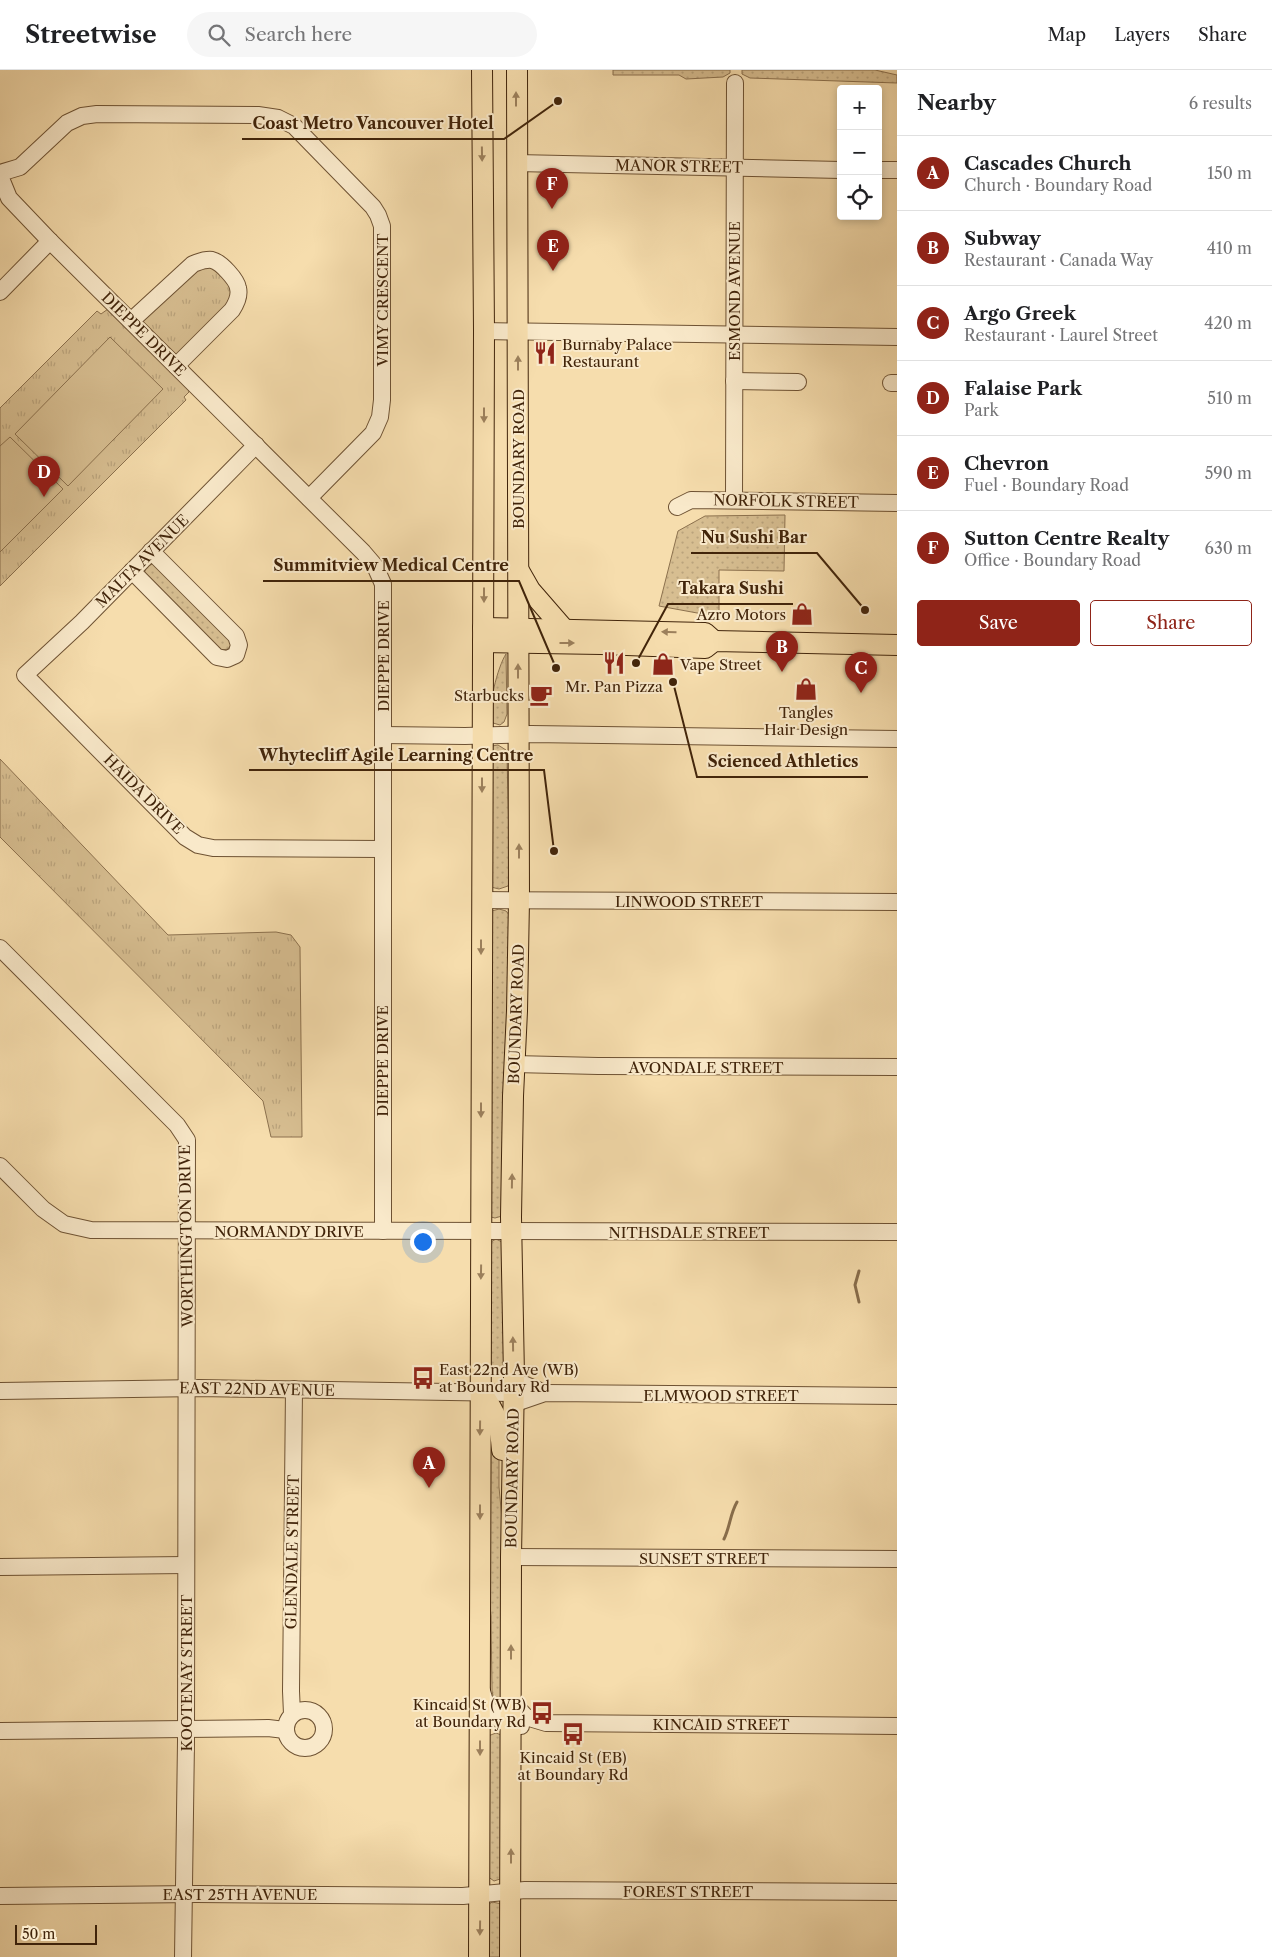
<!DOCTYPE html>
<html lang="en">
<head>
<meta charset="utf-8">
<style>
	:root { --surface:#fff; --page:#f6f6f6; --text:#202124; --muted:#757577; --line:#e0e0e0; --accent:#8f2418 }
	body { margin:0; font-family:"Libre Caslon Text",serif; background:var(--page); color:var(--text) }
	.controls { position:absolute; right:15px; top:15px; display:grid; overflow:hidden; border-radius:5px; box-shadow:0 2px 8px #0003 }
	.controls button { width:45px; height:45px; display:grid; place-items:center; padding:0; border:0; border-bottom:1px solid var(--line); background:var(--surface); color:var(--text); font:25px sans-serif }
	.scale { position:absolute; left:15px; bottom:12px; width:82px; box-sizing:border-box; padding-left:5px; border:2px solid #41240a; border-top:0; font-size:14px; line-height:18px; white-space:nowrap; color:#41240a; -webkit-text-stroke:4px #f9e9ca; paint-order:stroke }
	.you { position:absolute; left:422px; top:1171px; width:18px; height:18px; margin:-12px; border:4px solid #fff; border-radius:50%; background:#1a73e8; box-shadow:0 0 0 8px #1a73e833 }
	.badge { display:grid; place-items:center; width:32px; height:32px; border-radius:50%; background:var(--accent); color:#fff; font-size:16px; font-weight:700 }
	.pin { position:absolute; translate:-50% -41px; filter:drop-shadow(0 1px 2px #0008) }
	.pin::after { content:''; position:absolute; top:26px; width:18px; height:15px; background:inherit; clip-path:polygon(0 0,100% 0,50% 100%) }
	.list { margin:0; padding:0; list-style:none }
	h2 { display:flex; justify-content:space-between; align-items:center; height:65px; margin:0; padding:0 20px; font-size:21px }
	h2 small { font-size:16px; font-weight:400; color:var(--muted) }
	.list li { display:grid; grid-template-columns:32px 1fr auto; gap:15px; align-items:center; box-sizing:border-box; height:75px; padding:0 20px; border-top:1px solid var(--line) }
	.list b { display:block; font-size:19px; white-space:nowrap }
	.list p { margin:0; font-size:16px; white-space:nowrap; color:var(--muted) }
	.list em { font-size:16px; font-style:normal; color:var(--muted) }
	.actions { display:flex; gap:10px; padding:15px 20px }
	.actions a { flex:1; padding:11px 0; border:1px solid var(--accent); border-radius:5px; text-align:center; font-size:18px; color:var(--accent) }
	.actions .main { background:var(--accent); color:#fff }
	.icon { flex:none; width:28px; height:28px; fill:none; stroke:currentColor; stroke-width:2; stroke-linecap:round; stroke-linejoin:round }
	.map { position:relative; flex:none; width:897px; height:1887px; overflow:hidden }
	header { display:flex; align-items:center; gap:30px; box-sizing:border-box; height:70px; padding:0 25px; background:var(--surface); border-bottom:1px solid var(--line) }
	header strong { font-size:24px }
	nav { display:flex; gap:28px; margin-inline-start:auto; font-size:18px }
	.search { width:350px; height:45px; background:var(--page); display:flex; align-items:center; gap:12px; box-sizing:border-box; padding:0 18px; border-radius:28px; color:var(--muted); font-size:19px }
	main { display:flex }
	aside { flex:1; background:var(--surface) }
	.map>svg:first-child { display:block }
</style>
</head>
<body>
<header>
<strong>Streetwise</strong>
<div class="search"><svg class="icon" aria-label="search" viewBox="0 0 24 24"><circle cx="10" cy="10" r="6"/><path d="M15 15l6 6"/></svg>Search here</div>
<nav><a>Map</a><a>Layers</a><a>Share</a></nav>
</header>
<main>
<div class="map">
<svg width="897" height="1887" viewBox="0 0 897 1887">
	<defs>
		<pattern id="grass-dots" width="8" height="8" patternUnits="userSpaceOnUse" patternTransform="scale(1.25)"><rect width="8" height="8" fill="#d7be91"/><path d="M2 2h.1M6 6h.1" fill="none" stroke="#baa37c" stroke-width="1.8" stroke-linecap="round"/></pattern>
		<pattern id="park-tufts" width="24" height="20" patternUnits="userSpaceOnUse" patternTransform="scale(1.25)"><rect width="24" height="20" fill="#d7be91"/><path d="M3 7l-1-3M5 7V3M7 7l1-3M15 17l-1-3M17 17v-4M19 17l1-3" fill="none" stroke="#baa37c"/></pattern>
	</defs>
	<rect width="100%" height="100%" fill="#f6ddad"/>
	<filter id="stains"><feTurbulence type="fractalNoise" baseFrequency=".004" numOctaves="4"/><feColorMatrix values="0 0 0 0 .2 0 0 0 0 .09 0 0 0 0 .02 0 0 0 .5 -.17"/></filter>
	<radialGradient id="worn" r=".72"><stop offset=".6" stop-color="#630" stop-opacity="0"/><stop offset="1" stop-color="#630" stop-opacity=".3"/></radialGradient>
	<g fill="url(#grass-dots)" stroke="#8c714e">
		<polygon points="613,0 730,0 730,3 723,7 686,9 679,5 613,5"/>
		<polygon points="742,0 875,0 897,5 897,13 750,8 742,4"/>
		<polygon points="785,445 784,501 719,500 719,547 659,536 678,461 705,446"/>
		<polygon points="154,493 229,568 231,575 228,579 222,580 215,577 144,503 147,497"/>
		<path d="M 506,584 L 507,644 L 504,652 L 500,655 L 493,653 C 486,640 498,596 506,584 Z"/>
		<polygon points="498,675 506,680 507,687 510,811 508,816 499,819 491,817 492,676"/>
		<polygon points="499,839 506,841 510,846 502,1146 495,1148 491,1147 492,841"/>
		<polygon points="496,1169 502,1172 505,1304 488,1304 489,1173"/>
		<polygon points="488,1343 499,1382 499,1417 503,1460 502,1642 495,1635 492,1621 491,1546 488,1515"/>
		<polygon points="496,1663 504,1666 503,1808 494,1811 487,1806 488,1666"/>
		<polygon points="492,1832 502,1834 504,1887 485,1887 488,1835"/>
	</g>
	<g fill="url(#park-tufts)" stroke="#8c714e">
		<polygon points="208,194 232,212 231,236 169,298 188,318 189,322 184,327 186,330 0,516 0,338 97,241 101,244 108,239 130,258 194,196"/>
		<polygon points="0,689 168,865 276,862 291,865 300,877 302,1067 271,1067 263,1031 0,767"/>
	</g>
	<g fill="#d7be91" stroke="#8c714e">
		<polygon points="110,267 163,319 68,416 15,364"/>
		<polygon points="10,367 63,419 0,482 0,376"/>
	</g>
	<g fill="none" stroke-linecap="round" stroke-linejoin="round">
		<g stroke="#886d4b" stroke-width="3">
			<polyline points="859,1201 855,1215 859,1232"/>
			<path d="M 724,1469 C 730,1457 730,1444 737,1432"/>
		</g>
		<defs>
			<g id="minor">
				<polyline points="516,93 841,100"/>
				<polyline points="878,100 897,100"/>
				<polyline points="0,103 20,97 67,53 82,46 97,44 258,45 278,48 294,56 373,137 378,145 382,156 382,330 380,347 373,363 309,428"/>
				<polyline points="0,106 9,128 50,171 363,482 375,496 383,514 383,1161"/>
				<polyline points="0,222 50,171"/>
				<path d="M 131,251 L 193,194 C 199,192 205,189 212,190 C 221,192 237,210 238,218 C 240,226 236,234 232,240 L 176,296"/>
				<polyline points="484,261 897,267"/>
				<polyline points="734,311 798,312"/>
				<polyline points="891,313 897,313"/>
				<polyline points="256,375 82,552 25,605 185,767 198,775 213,778 381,779"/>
				<polyline points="734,430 735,13"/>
				<polyline points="677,437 691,430 897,433"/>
				<polyline points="132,501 217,587 227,589 236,585 239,575 236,566 151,481"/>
				<polyline points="383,665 465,666 531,664 897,669"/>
				<polyline points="481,830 897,832"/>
				<polyline points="0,878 177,1055 187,1070 186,1671 183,1887"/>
				<polyline points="514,994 598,996 897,997"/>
				<polyline points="0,1096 43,1139 64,1154 91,1160 897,1162"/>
				<polyline points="514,1313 526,1315 545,1323"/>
				<polyline points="0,1321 199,1318 514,1323"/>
				<polyline points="513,1334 545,1323 897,1326"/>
				<polyline points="511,1487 897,1489"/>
				<polyline points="0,1497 186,1495"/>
				<path d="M 482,1621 C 487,1642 498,1655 521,1656"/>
				<polyline points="511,1631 526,1647 546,1653 897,1656"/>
				<circle cx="305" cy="1659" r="19"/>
				<polyline points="292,1644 291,1621 294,1319"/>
				<polyline points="0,1661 268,1658 285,1660"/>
				<polyline points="0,1826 197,1824 463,1826 525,1820 897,1822"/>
			</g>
			<g id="major">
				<polyline points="518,499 530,520 563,558"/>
				<polyline points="483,558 705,563 714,571"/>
				<polyline points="483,572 601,574 705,578 714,571 897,575"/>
				<path d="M 481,1322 C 496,1343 500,1353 502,1380"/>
				<polyline points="479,1887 484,261 482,0"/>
				<polyline points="510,1887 511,1487 514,1306 511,1147 513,1026 517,941 519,830 517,0"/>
			</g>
		</defs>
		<use href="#minor" stroke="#6e5233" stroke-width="18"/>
		<use href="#major" stroke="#41240a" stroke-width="22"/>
		<use href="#minor" stroke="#f9e9ca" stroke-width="16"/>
		<use href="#major" stroke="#f6ddad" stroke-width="20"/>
	</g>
	<defs><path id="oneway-solid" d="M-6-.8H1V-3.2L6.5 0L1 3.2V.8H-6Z" transform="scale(1.25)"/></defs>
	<g fill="#9c805c">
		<use href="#oneway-solid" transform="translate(516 29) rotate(-90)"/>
		<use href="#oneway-solid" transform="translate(482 84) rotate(89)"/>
		<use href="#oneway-solid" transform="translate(518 293) rotate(-90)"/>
		<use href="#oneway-solid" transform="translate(484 345) rotate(90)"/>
		<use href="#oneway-solid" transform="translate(484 525) rotate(90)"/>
		<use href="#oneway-solid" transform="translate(669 562) rotate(-178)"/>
		<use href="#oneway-solid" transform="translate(567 573)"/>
		<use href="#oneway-solid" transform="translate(518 601) rotate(-90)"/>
		<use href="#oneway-solid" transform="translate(482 715) rotate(90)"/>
		<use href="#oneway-solid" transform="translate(519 781) rotate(-90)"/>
		<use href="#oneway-solid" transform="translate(481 877) rotate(90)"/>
		<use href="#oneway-solid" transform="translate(481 1040) rotate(90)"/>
		<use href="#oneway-solid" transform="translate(512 1111) rotate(-89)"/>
		<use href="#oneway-solid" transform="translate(481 1202) rotate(91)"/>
		<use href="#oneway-solid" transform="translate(513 1274) rotate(-91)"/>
		<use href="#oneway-solid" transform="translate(480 1358) rotate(91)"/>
		<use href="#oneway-solid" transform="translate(480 1442) rotate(90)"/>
		<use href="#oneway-solid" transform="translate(511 1582) rotate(-90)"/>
		<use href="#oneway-solid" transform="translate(480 1678) rotate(90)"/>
		<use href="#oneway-solid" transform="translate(511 1786) rotate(-90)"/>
		<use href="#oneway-solid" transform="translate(480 1858) rotate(91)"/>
	</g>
	<defs>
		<symbol id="restaurant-bare" viewBox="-9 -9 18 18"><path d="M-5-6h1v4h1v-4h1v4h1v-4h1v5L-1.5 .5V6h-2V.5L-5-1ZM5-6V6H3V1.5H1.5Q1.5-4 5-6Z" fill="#8f2418" stroke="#f9e9ca" stroke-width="2.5" paint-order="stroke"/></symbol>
		<symbol id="shop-bare" viewBox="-9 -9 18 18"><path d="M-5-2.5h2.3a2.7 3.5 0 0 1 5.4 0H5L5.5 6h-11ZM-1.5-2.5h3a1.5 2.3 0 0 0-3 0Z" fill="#8f2418" stroke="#f9e9ca" stroke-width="2.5" paint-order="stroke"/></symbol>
		<symbol id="cafe-bare" viewBox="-9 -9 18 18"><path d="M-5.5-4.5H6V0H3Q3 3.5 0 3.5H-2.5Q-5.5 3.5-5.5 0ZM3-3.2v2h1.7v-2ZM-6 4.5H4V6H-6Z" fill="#8f2418" stroke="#f9e9ca" stroke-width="2.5" paint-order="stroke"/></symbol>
		<symbol id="bus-bare" viewBox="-9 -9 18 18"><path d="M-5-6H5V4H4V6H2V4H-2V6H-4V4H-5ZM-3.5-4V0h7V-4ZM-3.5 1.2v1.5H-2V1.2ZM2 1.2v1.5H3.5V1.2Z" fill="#8f2418" stroke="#f9e9ca" stroke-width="2.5" paint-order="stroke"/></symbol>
	</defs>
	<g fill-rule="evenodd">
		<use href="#restaurant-bare" x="529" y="267" width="32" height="32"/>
		<use href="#shop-bare" x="786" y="528" width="32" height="32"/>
		<use href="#restaurant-bare" x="598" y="577" width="32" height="32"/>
		<use href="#shop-bare" x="647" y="578" width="32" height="32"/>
		<use href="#shop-bare" x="790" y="603" width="32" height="32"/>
		<use href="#cafe-bare" x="525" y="609" width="32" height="32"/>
		<use href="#bus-bare" x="407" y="1292" width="32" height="32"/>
		<use href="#bus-bare" x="526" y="1627" width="32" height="32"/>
		<use href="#bus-bare" x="557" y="1648" width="32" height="32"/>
	</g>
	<g text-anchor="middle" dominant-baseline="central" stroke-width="4" stroke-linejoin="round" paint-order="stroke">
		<g font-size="15" fill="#41240a" stroke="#f9e9ca">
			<text transform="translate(679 96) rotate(1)">MANOR STREET</text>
			<text transform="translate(734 221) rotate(-90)">ESMOND AVENUE</text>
			<text transform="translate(382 230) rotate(-90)">VIMY CRESCENT</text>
			<text transform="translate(144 264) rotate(45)">DIEPPE DRIVE</text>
			<text transform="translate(518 389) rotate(-90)">BOUNDARY ROAD</text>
			<text transform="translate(786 431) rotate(1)">NORFOLK STREET</text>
			<text transform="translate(142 491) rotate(-45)">MALTA AVENUE</text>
			<text transform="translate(383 586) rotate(-90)">DIEPPE DRIVE</text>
			<text transform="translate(144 724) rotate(45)">HAIDA DRIVE</text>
			<text x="689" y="831">LINWOOD STREET</text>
			<text transform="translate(516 944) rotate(-88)">BOUNDARY ROAD</text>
			<text transform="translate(382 991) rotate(-90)">DIEPPE DRIVE</text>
			<text x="706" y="997">AVONDALE STREET</text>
			<text x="289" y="1161">NORMANDY DRIVE</text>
			<text x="689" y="1162">NITHSDALE STREET</text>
			<text transform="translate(186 1166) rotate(-91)">WORTHINGTON DRIVE</text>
			<text transform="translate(257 1319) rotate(1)">EAST 22ND AVENUE</text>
			<text x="721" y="1325">ELMWOOD STREET</text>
			<text transform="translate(512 1408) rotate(-89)">BOUNDARY ROAD</text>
			<text transform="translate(292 1482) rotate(-89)">GLENDALE STREET</text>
			<text x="704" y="1488">SUNSET STREET</text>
			<text transform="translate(186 1603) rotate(-90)">KOOTENAY STREET</text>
			<text x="721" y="1654">KINCAID STREET</text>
			<text x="688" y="1821">FOREST STREET</text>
			<text x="240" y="1824">EAST 25TH AVENUE</text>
		</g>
		<g font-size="15" fill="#41240a" stroke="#f9e9ca" text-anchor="start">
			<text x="562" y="274">Burnaby Palace<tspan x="562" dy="17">Restaurant</tspan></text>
			<text x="786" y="544" text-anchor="end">Azro Motors</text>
			<text x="680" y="594">Vape Street</text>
			<text x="614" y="616" text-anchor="middle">Mr. Pan Pizza</text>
			<text x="524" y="625" text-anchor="end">Starbucks</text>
			<text x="806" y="642" text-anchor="middle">Tangles<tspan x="806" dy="17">Hair Design</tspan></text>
			<text x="439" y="1299">East 22nd Ave (WB)<tspan x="439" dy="17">at Boundary Rd</tspan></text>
			<text x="526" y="1634" text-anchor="end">Kincaid St (WB)<tspan x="526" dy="17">at Boundary Rd</tspan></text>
			<text x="573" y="1687" text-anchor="middle">Kincaid St (EB)<tspan x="573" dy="17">at Boundary Rd</tspan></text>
		</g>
	</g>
	<path fill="none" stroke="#41240a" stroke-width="2" d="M558 31L504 69H242M865 540L817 483H691M556 598L519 511H263M636 593L668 534H793M554 781L544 700H249M673 612L697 707H868"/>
	<g fill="#41240a" stroke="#f9e9ca" stroke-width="2">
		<circle cx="558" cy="31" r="5"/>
		<circle cx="865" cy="540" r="5"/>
		<circle cx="556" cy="598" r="5"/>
		<circle cx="636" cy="593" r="5"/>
		<circle cx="554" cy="781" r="5"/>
		<circle cx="673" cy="612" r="5"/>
	</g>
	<g font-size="16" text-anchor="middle" font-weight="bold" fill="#41240a" stroke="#f9e9ca" stroke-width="4" stroke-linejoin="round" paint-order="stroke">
		<text x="373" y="59">Coast Metro Vancouver Hotel</text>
		<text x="754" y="473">Nu Sushi Bar</text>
		<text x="391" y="501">Summitview Medical Centre</text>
		<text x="731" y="524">Takara Sushi</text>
		<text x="396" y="691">Whytecliff Agile Learning Centre</text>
		<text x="783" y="697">Scienced Athletics</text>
	</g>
	<rect width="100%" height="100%" filter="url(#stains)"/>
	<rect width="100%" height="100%" fill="url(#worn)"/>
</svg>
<div class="controls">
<button>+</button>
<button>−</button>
<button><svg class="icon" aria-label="locate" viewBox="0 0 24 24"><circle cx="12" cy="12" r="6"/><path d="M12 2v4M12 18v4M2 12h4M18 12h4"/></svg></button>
</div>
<div class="scale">50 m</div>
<div class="you"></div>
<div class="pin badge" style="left:429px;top:1418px">A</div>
<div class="pin badge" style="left:782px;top:602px">B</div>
<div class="pin badge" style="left:861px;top:623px">C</div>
<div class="pin badge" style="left:44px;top:427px">D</div>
<div class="pin badge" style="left:553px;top:201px">E</div>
<div class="pin badge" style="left:552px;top:139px">F</div>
</div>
<aside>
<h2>Nearby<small>6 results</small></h2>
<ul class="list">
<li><span class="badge">A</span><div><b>Cascades Church</b><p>Church · Boundary Road</p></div><em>150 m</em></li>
<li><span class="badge">B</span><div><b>Subway</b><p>Restaurant · Canada Way</p></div><em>410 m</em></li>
<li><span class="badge">C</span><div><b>Argo Greek</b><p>Restaurant · Laurel Street</p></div><em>420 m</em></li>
<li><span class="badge">D</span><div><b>Falaise Park</b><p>Park</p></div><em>510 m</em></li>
<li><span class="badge">E</span><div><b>Chevron</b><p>Fuel · Boundary Road</p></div><em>590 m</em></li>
<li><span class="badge">F</span><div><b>Sutton Centre Realty</b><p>Office · Boundary Road</p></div><em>630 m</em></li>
</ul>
<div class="actions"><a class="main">Save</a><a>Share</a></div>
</aside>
</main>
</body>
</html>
